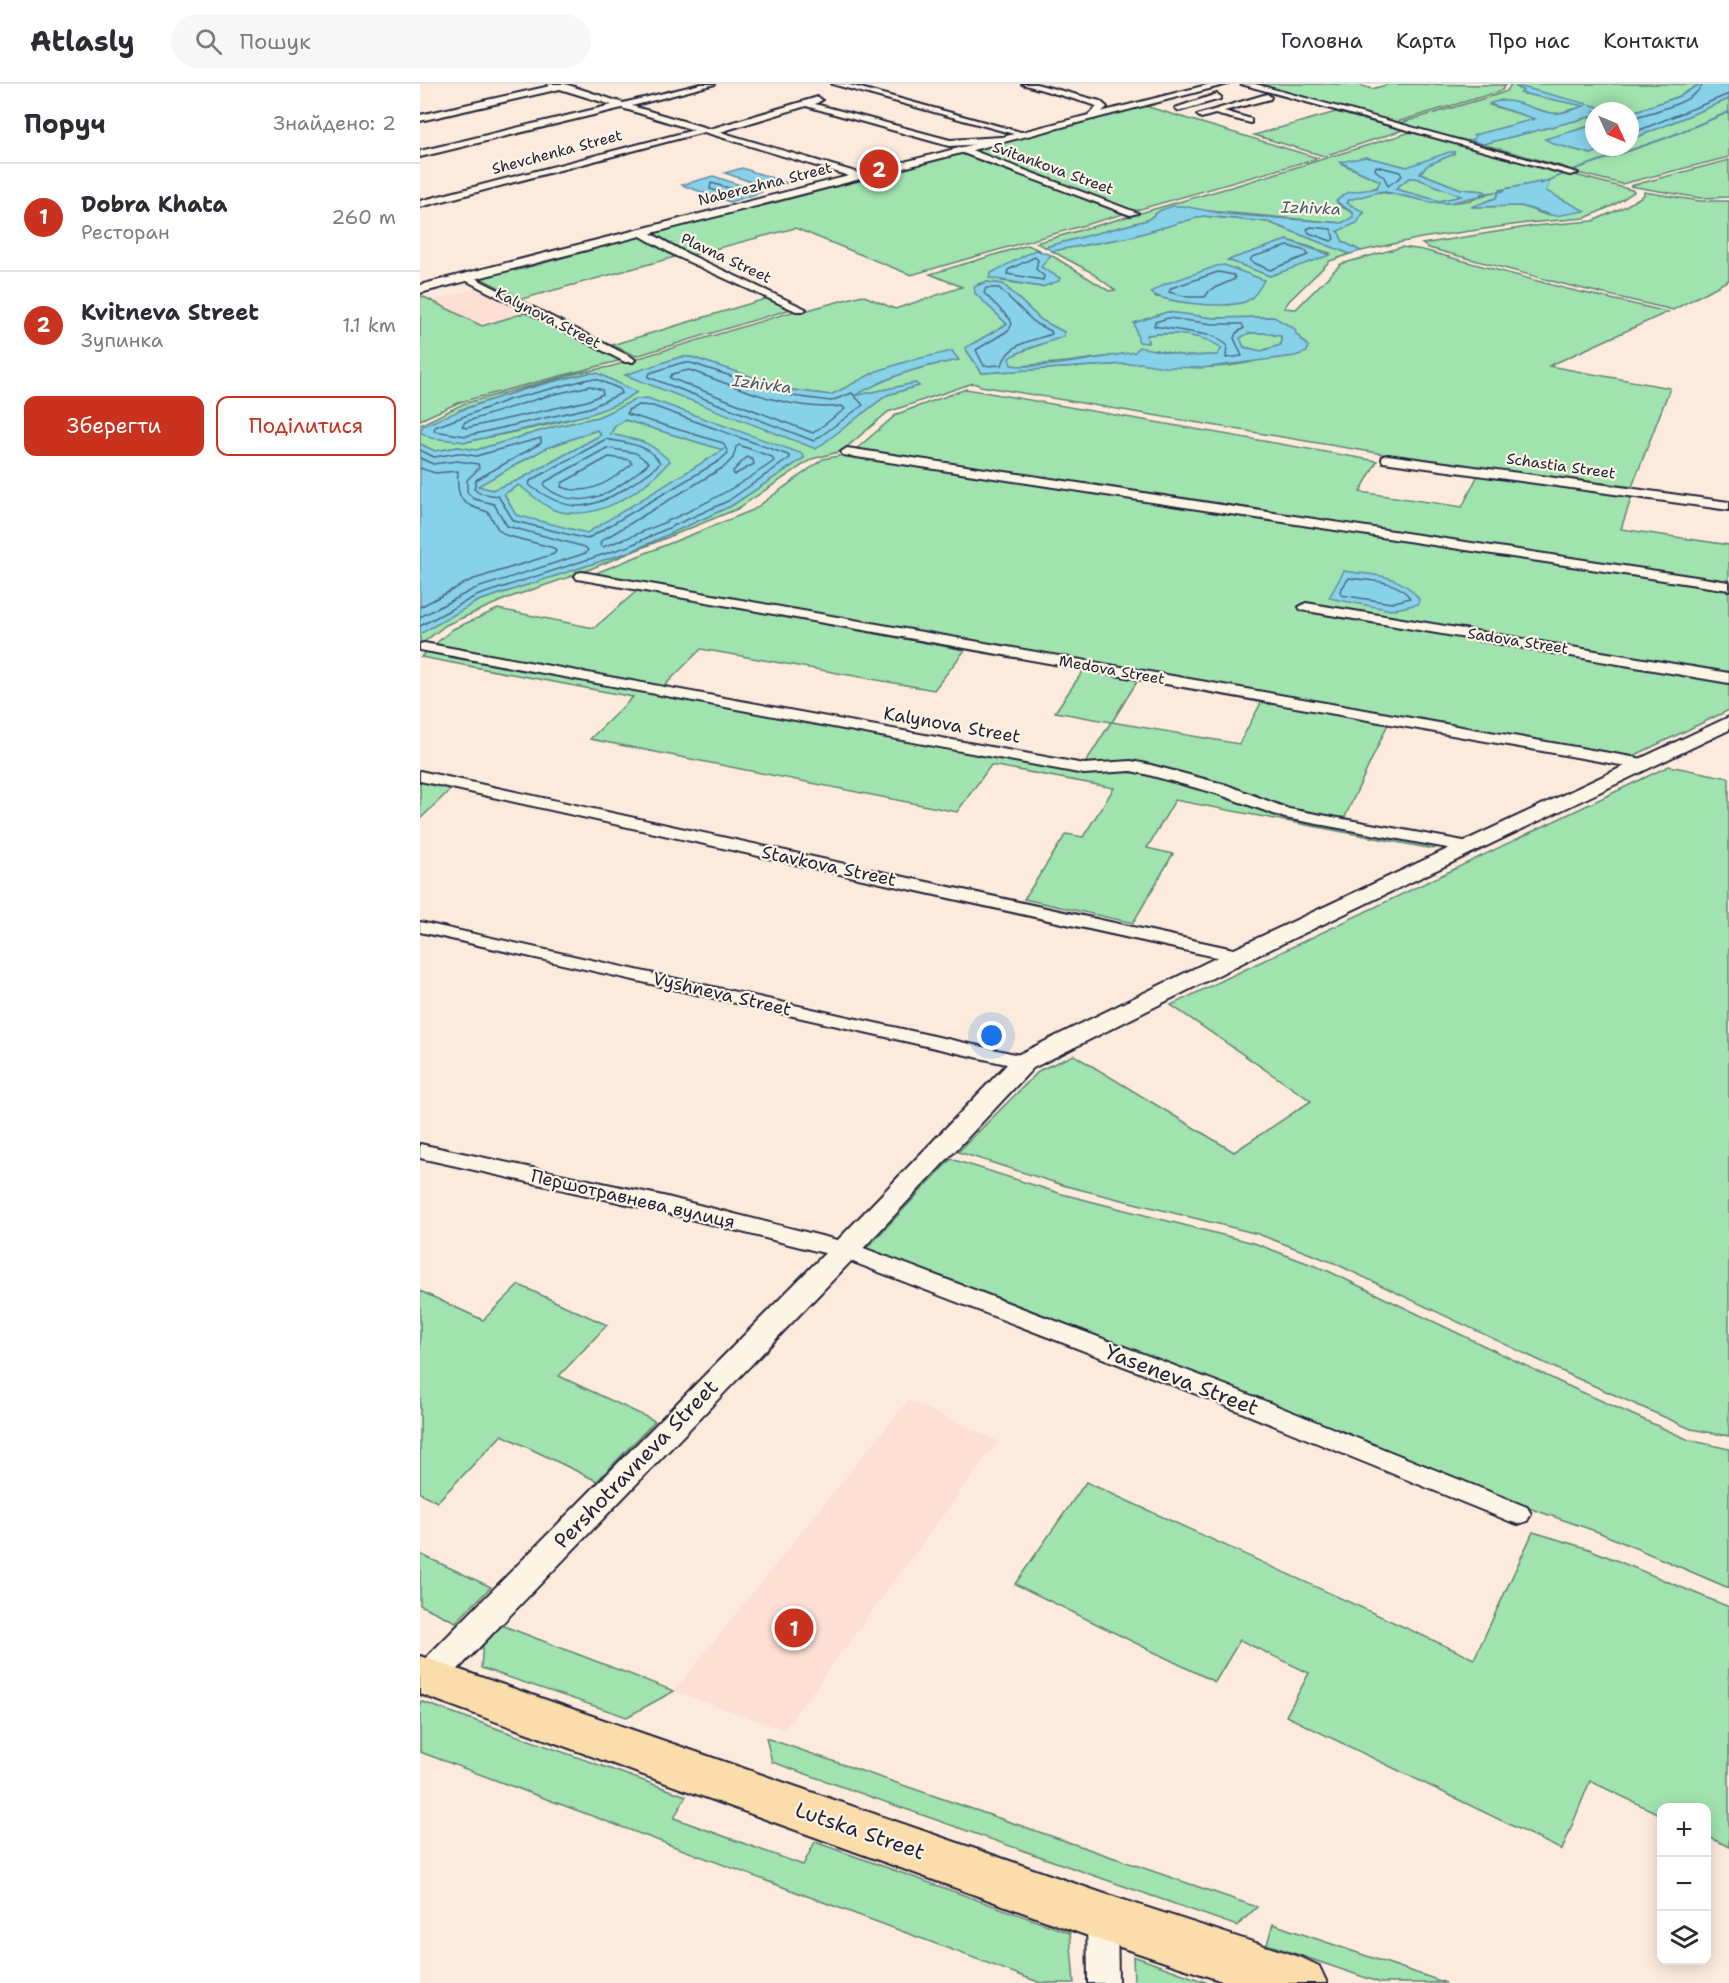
<!DOCTYPE html>
<html lang="uk">
<head>
<meta charset="utf-8">
<style>
	:root { --surface:#fff; --page:#f7f7f7; --text:#2b2b33; --muted:#7c7c81; --line:#e1e1e2; --accent:#c8321e }
	body { margin:0; font-family:"Shantell Sans",sans-serif; background:var(--page); color:var(--text) }
	.controls { position:absolute; right:18px; bottom:18px; display:grid; overflow:hidden; border-radius:12px; box-shadow:0 3px 15px #0003 }
	.controls button { width:54px; height:54px; display:grid; place-items:center; padding:0; border:0; border-bottom:2px solid var(--line); background:var(--surface); color:var(--text); font:30px sans-serif }
	.compass { position:absolute; left:1165px; top:18px; width:54px; height:54px; border-radius:50%; background:var(--surface); box-shadow:0 3px 15px #0003; rotate:134deg }
	.you { position:absolute; left:572px; top:952px; width:21px; height:21px; margin:-15px; border:4px solid #fff; border-radius:50%; background:#1a73e8; box-shadow:0 0 0 9px #1a73e833 }
	.badge { display:grid; place-items:center; width:39px; height:39px; border-radius:50%; background:var(--accent); color:#fff; font-size:20px; font-weight:700 }
	.pin { position:absolute; translate:-50% -50%; border:3px solid #fff; box-shadow:0 2px 6px #0006 }
	.list { margin:0; padding:0; list-style:none }
	h2 { display:flex; justify-content:space-between; align-items:center; height:78px; margin:0; padding:0 24px; font-size:26px }
	h2 small { font-size:20px; font-weight:400; color:var(--muted) }
	.list li { display:grid; grid-template-columns:39px 1fr auto; gap:18px; align-items:center; box-sizing:border-box; height:108px; padding:0 24px; border-top:2px solid var(--line) }
	.list b { display:block; font-size:22px; white-space:nowrap }
	.list p { margin:0; font-size:20px; white-space:nowrap; color:var(--muted) }
	.list em { font-size:20px; font-style:normal; color:var(--muted) }
	.actions { display:flex; gap:12px; padding:18px 24px }
	.actions a { flex:1; padding:14px 0; border:2px solid var(--accent); border-radius:12px; text-align:center; font-size:21px; color:var(--accent) }
	.actions .main { background:var(--accent); color:#fff }
	.icon { flex:none; width:33px; height:33px; fill:none; stroke:currentColor; stroke-width:2; stroke-linecap:round; stroke-linejoin:round }
	.map { position:relative; flex:none; width:1309px; height:1899px; overflow:hidden }
	header { display:flex; align-items:center; gap:36px; box-sizing:border-box; height:84px; padding:0 30px; background:var(--surface); border-bottom:2px solid var(--line) }
	header strong { font-size:28px }
	nav { display:flex; gap:33px; margin-inline-start:auto; font-size:21px }
	.search { width:420px; height:54px; background:var(--page); display:flex; align-items:center; gap:15px; box-sizing:border-box; padding:0 21px; border-radius:33px; color:var(--muted); font-size:22px }
	main { display:flex }
	aside { flex:1; background:var(--surface) }
	.map>svg:first-child { display:block }
</style>
</head>
<body>
<header>
<strong>Atlasly</strong>
<div class="search"><svg class="icon" aria-label="search" viewBox="0 0 24 24"><circle cx="10" cy="10" r="6"/><path d="M15 15l6 6"/></svg>Пошук</div>
<nav><a>Головна</a><a>Карта</a><a>Про нас</a><a>Контакти</a></nav>
</header>
<main>
<aside>
<h2>Поруч<small>Знайдено: 2</small></h2>
<ul class="list">
<li><span class="badge">1</span><div><b>Dobra Khata</b><p>Ресторан</p></div><em>260 m</em></li>
<li><span class="badge">2</span><div><b>Kvitneva Street</b><p>Зупинка</p></div><em>1.1 km</em></li>
</ul>
<div class="actions"><a class="main">Зберегти</a><a>Поділитися</a></div>
</aside>
<div class="map">
<svg width="1309" height="1899" viewBox="0 0 1309 1899">
	<rect width="100%" height="100%" fill="#fcebdd"/>
	<filter id="ink" filterUnits="userSpaceOnUse"><feTurbulence type="fractalNoise" baseFrequency=".0167" numOctaves="2"/><feDisplacementMap in="SourceGraphic" scale="12" xChannelSelector="R" yChannelSelector="G"/><feConvolveMatrix kernelMatrix="1 2 1 2 8 2 1 2 1" color-interpolation-filters="sRGB"/></filter>
	<g filter="url(#ink)">
		<g fill="#fddfd3">
			<polygon points="60,203 108,228 62,242 12,217"/>
			<polygon points="488,1316 578,1357 364,1646 254,1607"/>
		</g>
		<g fill="#a0e3ae" stroke="#618274" stroke-width="1.5" fill-rule="evenodd">
			<polygon points="833,0 936,0 952,5 969,0 1086,1 1082,6 1074,9 970,40"/>
			<polygon points="1091,0 1280,0 1260,12 1210,29 1210,27 1189,27 1097,4 1104,7 1101,9 1165,22 1135,30 1081,16 1070,21 1116,35 1054,51 1056,54 1051,56 1063,60 1174,32 1174,41 1126,55 1148,64 1171,70 1189,63 1210,63 1210,56 1309,15 1309,73 1202,100 1150,87 1147,84 1073,63 977,40 1079,10 1087,7"/>
			<polygon points="725,22 898,74 491,191 375,144 272,171 230,148"/>
			<polygon points="916,28 983,46 904,72 834,51"/>
			<path d="M 991,48 L 1212,106 L 1214,108 L 1194,121 L 1165,134 L 1107,139 L 1001,154 L 941,167 L 923,158 L 918,147 L 944,129 L 927,119 C 942,96 991,116 1012,118 C 1029,120 1051,118 1067,110 L 1064,107 L 1041,105 L 1000,89 L 1007,81 L 1034,70 L 1034,68 L 993,83 L 987,83 L 946,73 L 922,80 L 960,97 L 959,102 L 917,120 L 933,129 L 934,133 L 922,139 L 788,127 L 741,126 L 727,136 L 625,163 L 616,159 L 818,101 ZM 1126,97 L 1125,107 L 1164,127 L 1126,131 L 1101,122 L 1053,123 L 1076,114 L 1080,106 Z"/>
			<polygon points="1309,76 1309,113 1280,114 1210,102"/>
			<polygon points="989,94 996,94 1042,112 1020,117 975,105"/>
			<polygon points="1224,108 1280,117 1309,117 1309,196 1253,226 1151,202 1009,164 1002,160 1113,142 1173,137 1204,123 1224,111"/>
			<path d="M 782,132 L 848,138 L 930,170 L 910,177 L 869,217 L 864,224 L 876,225 L 921,180 L 982,163 L 1003,166 L 1147,205 L 1248,228 L 1129,282 L 1250,304 L 1212,403 L 969,371 L 561,302 L 553,299 L 468,328 L 422,367 L 392,375 L 317,425 L 158,490 L 88,514 L 26,541 L 0,561 L 0,550 L 7,544 L 58,517 L 212,467 L 311,422 L 384,374 L 217,315 L 178,333 L 134,343 L 56,366 L 38,363 L 15,367 L 0,360 L 0,341 L 43,320 L 157,289 L 189,283 L 375,227 L 388,226 L 442,211 L 475,225 L 542,203 L 510,190 L 608,161 L 621,167 L 615,166 L 582,197 L 622,203 L 620,183 L 631,171 L 689,207 L 695,206 L 669,187 L 632,167 L 710,153 ZM 867,156 L 910,169 L 850,192 L 808,176 ZM 844,196 L 809,221 L 736,213 L 732,209 ZM 566,198 L 583,200 L 621,236 L 644,248 C 629,262 607,262 589,274 L 590,281 L 600,282 L 647,278 L 736,266 L 765,272 L 797,271 L 802,264 C 783,250 750,248 727,251 L 728,259 L 714,239 L 747,228 L 794,234 L 854,233 L 883,256 C 866,263 846,275 827,279 C 791,286 756,283 720,279 L 562,289 L 545,264 L 587,240 L 555,209 L 558,200 ZM 532,267 L 538,276 C 493,284 471,292 431,313 L 495,299 L 499,302 L 467,311 L 396,364 L 206,291 L 260,273 L 271,273 L 372,306 L 411,311 ZM 169,289 L 177,289 L 217,308 C 166,338 103,345 46,358 L 39,326 L 123,299 Z"/>
			<polygon points="221,152 255,173 102,215 60,194 92,185 95,187"/>
			<polygon points="0,211 62,242 108,228 202,276 40,318 0,336"/>
			<polygon points="348,214 371,225 216,272 192,261"/>
			<polygon points="829,249 844,249 861,252 861,261 841,267 824,263 819,254"/>
			<polygon points="546,305 957,377 940,408 1042,423 1058,391 1212,412 1201,445 1309,461 1309,500 434,367 477,330"/>
			<polygon points="205,336 304,366 167,450 96,432 84,410 99,401 135,426 198,352 190,351 195,342"/>
			<polygon points="177,346 181,351 99,396 72,406 57,402 126,364"/>
			<polygon points="428,370 1309,507 1309,626 1209,674 171,491 333,426 403,375"/>
			<polygon points="218,506 545,566 514,606 281,565 242,604 13,562 33,545 78,525 174,544"/>
			<polygon points="6,567 663,688 710,685 799,707 863,732 1021,761 1013,765 755,716 727,764 753,770 713,839 604,815 646,750 663,753 694,704 571,681 537,728 170,655 213,613 1,573"/>
			<polygon points="663,587 718,596 692,638 819,660 842,617 968,640 924,735 868,725 730,682 664,681 691,638 635,628"/>
			<polygon points="1249,682 1309,694 1309,1352 1271,1345 1152,1292 914,1179 838,1150 646,1102 538,1068 620,986 654,971 814,1068 891,1017 751,921"/>
			<polygon points="0,697 32,704 0,735"/>
			<polygon points="531,1075 642,1110 834,1159 908,1187 1146,1301 1269,1356 1309,1365 1309,1504 1178,1448 1106,1423 446,1165"/>
			<polygon points="99,1201 187,1241 139,1292 235,1337 177,1397 82,1351 17,1418 0,1409 0,1207 63,1236"/>
			<polygon points="666,1398 1054,1575 1113,1448 1169,1465 1309,1523 1309,1763 1287,1752 1286,1724 1242,1724 1241,1731 1170,1697 1142,1766 866,1632 889,1589 820,1556 795,1598 595,1500"/>
			<polygon points="0,1470 71,1503 36,1538 0,1521"/>
			<polygon points="76,1539 254,1607 207,1633 61,1584 63,1557"/>
			<polygon points="0,1617 266,1712 254,1734 383,1781 395,1758 650,1849 654,1899 621,1899 0,1668"/>
			<polygon points="346,1654 837,1823 817,1842 352,1678"/>
			<polygon points="853,1840 1026,1899 961,1899 847,1860"/>
			<polygon points="713,1872 788,1899 789,1899 714,1899"/>
		</g>
		<g fill="#88d2e9" stroke="#5f8ca3" stroke-width="1.5" fill-rule="evenodd">
			<polygon points="1280,0 1309,0 1309,15 1210,56 1210,29 1260,12"/>
			<path d="M 1095,3 L 1102,3 L 1190,26 L 1174,27 L 1174,32 L 1063,60 L 1050,56 L 1055,54 L 1054,51 L 1115,35 L 1069,20 C 1091,10 1110,26 1132,29 C 1142,31 1155,25 1164,22 L 1101,9 L 1103,6 Z"/>
			<polygon points="1174,41 1174,63 1189,63 1171,70 1134,60 1125,55"/>
			<path d="M 1029,68 L 1034,68 L 1034,70 L 1008,81 L 1000,89 L 1041,105 L 1064,107 L 1067,110 L 1029,119 L 1010,118 L 962,107 L 929,116 L 927,119 L 944,128 L 937,139 L 918,147 L 923,158 L 941,167 L 930,170 L 848,138 L 783,132 L 710,153 L 632,167 L 625,163 L 727,136 L 741,126 L 753,122 L 763,122 L 805,130 L 922,139 L 933,133 L 933,129 L 916,117 L 926,109 L 957,104 L 960,97 L 920,78 L 946,73 L 987,83 ZM 989,94 L 996,94 L 1041,112 L 1020,117 L 975,105 Z"/>
			<polygon points="322,84 367,99 349,104 305,89"/>
			<polygon points="293,92 341,108 342,108 310,118 262,101"/>
			<polygon points="1126,97 1129,99 1126,107 1165,127 1135,132 1101,122 1051,123 1076,114 1080,106"/>
			<polygon points="867,156 910,171 850,192 808,176"/>
			<polygon points="615,166 631,171 621,183 640,194 639,197 622,203 569,194 571,189"/>
			<path d="M 804,181 L 844,196 C 840,204 835,213 827,217 C 811,225 743,220 731,208 L 745,200 L 797,182 Z"/>
			<path d="M 566,198 L 583,200 L 621,236 L 644,248 L 644,252 C 626,260 606,263 589,274 L 591,281 C 622,286 681,273 715,268 L 719,263 L 765,272 L 797,271 L 802,264 C 783,250 750,248 727,251 L 728,259 L 719,258 L 714,239 L 747,228 L 794,234 L 854,233 L 875,245 L 876,250 L 888,262 L 887,268 L 875,272 L 782,284 L 745,283 L 720,279 L 562,289 L 545,264 L 587,240 L 555,209 L 554,203 ZM 829,249 L 844,249 L 861,252 L 861,261 L 841,267 L 824,263 L 820,254 Z"/>
			<path d="M 532,267 L 539,276 C 496,283 472,291 434,312 L 495,299 L 499,302 L 467,311 L 396,365 L 205,291 L 260,273 L 271,273 L 372,306 L 411,311 L 457,287 L 488,277 Z"/>
			<path d="M 169,289 L 177,289 L 217,308 L 199,319 L 171,330 L 46,358 L 11,354 L 0,348 L 3,342 C 56,318 112,302 169,289 Z"/>
			<path d="M 227,314 L 383,370 L 384,374 L 311,422 L 212,467 L 58,517 L 0,550 L 0,360 L 15,367 L 38,363 L 56,366 L 134,343 L 178,333 L 217,315 ZM 205,336 L 303,366 L 167,449 L 96,431 L 84,410 L 99,401 C 110,409 124,423 137,427 C 179,438 223,407 250,377 C 223,353 222,358 190,350 L 195,342 ZM 177,346 L 181,351 L 99,396 L 72,406 L 58,402 L 126,364 Z"/>
			<path d="M 924,487 C 954,492 980,489 999,515 L 998,520 L 971,526 L 909,514 Z"/>
		</g>
		<g fill="none" stroke-linecap="round" stroke-linejoin="round">
			<g stroke="#4b6881" stroke-width="1.5">
				<path d="M 1210,35 C 1230,28 1274,20 1283,0"/>
				<polyline points="1210,50 1309,10"/>
				<polygon points="956,82 980,88 982,92 968,102 964,93 955,86"/>
				<polygon points="291,99 313,105 315,109 310,111 290,105"/>
				<polygon points="891,143 911,145 914,155 911,157 889,149 887,145"/>
				<polygon points="868,162 886,167 888,171 850,186 830,177 832,173"/>
				<polygon points="615,173 618,176 616,185 624,192 623,196 587,190 588,186"/>
				<polygon points="798,188 814,191 815,195 790,206 785,213 768,213 749,208 751,204"/>
				<path d="M 566,204 L 579,204 L 616,240 L 631,247 L 632,250 C 612,257 588,259 582,281 L 564,282 L 556,266 L 589,246 L 592,240 L 590,235 L 564,209 Z"/>
				<polygon points="748,234 793,240 822,240 824,244 816,249 814,254 822,272 806,274 807,261 794,252 734,242 735,238"/>
				<polygon points="261,279 271,279 372,312 411,317 432,309 443,321 394,357 228,293 230,289"/>
				<path d="M 269,286 C 318,303 369,328 422,322 L 425,325 L 393,349 L 250,294 L 252,290 Z"/>
				<polygon points="169,295 176,295 200,305 202,309 169,324 46,352 14,347 15,343 91,315"/>
				<polygon points="170,302 182,306 183,310 167,317 46,344 42,342 45,338 127,312"/>
				<path d="M 186,355 C 207,360 228,359 240,379 C 230,390 218,396 206,404 C 166,429 147,428 109,401 L 110,397 Z"/>
				<path d="M 319,361 L 352,373 L 354,377 C 302,415 244,441 183,463 L 180,461 L 181,457 L 304,383 L 313,374 L 316,363 Z"/>
				<path d="M 187,364 L 216,369 L 229,379 C 198,405 162,433 124,402 L 125,398 Z"/>
				<polyline points="0,366 14,373 38,369 56,372 121,354 121,359 56,396 54,405 59,409 78,412 94,437 167,455 299,377 308,369 303,359 207,330 208,326 219,321 233,322 368,371 370,374 308,417 209,462 56,512 0,542"/>
				<path d="M 189,373 L 210,376 L 212,380 C 191,397 168,413 141,403 L 142,399 Z"/>
				<polygon points="327,373 333,376 334,380 314,391 313,387"/>
				<polyline points="0,374 13,380 37,377 58,380 59,384 47,396 47,408 54,415 74,420 87,442 165,463 168,466 166,469 54,505 0,533"/>
				<path d="M 0,384 L 15,389 L 38,387 C 36,416 41,420 68,428 L 78,445 L 85,451 L 134,464 L 136,467 L 134,470 L 51,496 L 0,523"/>
				<path d="M 929,494 C 950,497 977,495 990,514 L 971,519 L 921,511 L 920,507 Z"/>
			</g>
			<g stroke="#5f8ca3" stroke-width="2">
				<polyline points="1150,87 1246,54 1309,28"/>
				<polyline points="1120,100 1146,89"/>
				<polyline points="1061,110 1084,107"/>
			</g>
			<defs>
				<g id="minor">
					<polygon points="127,0 145,0 203,19 281,0 295,0 212,22 290,45 398,13 402,16 395,20 530,56 581,53 586,56 581,59 529,62 386,22 300,48 442,90 442,94 436,94 284,48 0,123 0,117 274,46 202,24 0,73 0,67 192,21 140,5 0,37 0,31 130,2"/>
					<polygon points="412,0 426,0 608,50 601,52"/>
					<polygon points="602,0 616,0 680,17 687,23 674,35 668,35 668,31 677,23 674,21"/>
					<polygon points="821,0 835,0 1158,89 1150,91"/>
					<polygon points="797,10 801,13 800,15 759,27 755,24"/>
					<polygon points="847,10 851,13 850,15 804,27 831,35 831,39 795,30 781,34 777,31"/>
					<polygon points="540,64 546,64 718,129 710,131 540,68"/>
					<polygon points="217,146 225,146 264,168 386,225 384,227 376,227 256,172 217,150"/>
					<polygon points="47,190 213,274 215,276 213,278 205,278 43,195 42,193"/>
					<polygon points="427,364 1309,498 1309,506 423,371 421,368"/>
					<polygon points="968,371 1309,418 1309,426 963,378 962,375 963,372"/>
					<polygon points="162,488 1223,675 1231,680 1223,685 157,495 155,492 157,489"/>
					<polygon points="886,519 1309,589 1309,599 881,526 879,523"/>
					<polygon points="4,559 664,680 711,677 727,680 807,701 869,725 1049,758 1055,759 1058,763 1055,767 1049,768 865,734 795,709 725,690 711,687 664,690 0,566 0,560"/>
					<polygon points="0,687 818,866 825,868 827,872 825,876 818,878 0,697"/>
					<polygon points="0,838 604,972 611,973 614,978 611,983 604,984 0,848"/>
					<polygon points="0,1060 243,1112 433,1160 805,1301 1107,1423 1111,1430 1107,1437 1098,1440 1089,1437 789,1315 420,1173 243,1128 0,1074"/>
					<polygon points="682,1818 693,1823 697,1833 698,1899 668,1899 667,1833 671,1823"/>
				</g>
				<g id="tertiary">
					<polygon points="791,0 808,0 0,209 0,201"/>
					<polygon points="1309,633 1309,646 826,877 613,984 435,1173 20,1604 8,1609 0,1606 0,1580 415,1159 595,972 810,867"/>
				</g>
				<polygon id="primary" points="0,1572 682,1809 882,1874 899,1882 907,1899 808,1899 682,1857 0,1610"/>
			</defs>
			<use href="#minor" stroke="#22223b" stroke-width="4"/>
			<use href="#tertiary" stroke="#22223b" stroke-width="4"/>
			<use href="#primary" stroke="#22223b" stroke-width="4"/>
			<use href="#minor" fill="#fcf5e5" fill-rule="evenodd"/>
			<use href="#tertiary" fill="#fcf5e5" fill-rule="evenodd"/>
			<use href="#primary" fill="#fbddab" fill-rule="evenodd"/>
		</g>
	</g>
	<g text-anchor="middle" dominant-baseline="central" stroke-width="4.5" stroke-linejoin="round" paint-order="stroke">
		<g font-size="15" fill="#22223b" stroke="#fcf5e5">
			<text transform="translate(137 68) rotate(-15)">Shevchenka Street</text>
			<text transform="translate(633 84) rotate(20)">Svitankova Street</text>
			<text transform="translate(345 100) rotate(-14)">Naberezhna Street</text>
			<text transform="translate(306 174) rotate(25)">Plavna Street</text>
			<text transform="translate(128 234) rotate(27)">Kalynova Street</text>
			<text transform="translate(1141 382) rotate(8)">Schastia Street</text>
			<text transform="translate(1098 557) rotate(9)">Sadova Street</text>
			<text transform="translate(692 586) rotate(10)">Medova Street</text>
		</g>
		<g font-size="16" font-style="italic" fill="#41576f" stroke="#fcf5e5">
			<text transform="translate(891 124) rotate(2)">Izhivka</text>
			<text transform="translate(342 300) rotate(7)">Izhivka</text>
		</g>
		<g font-size="18" fill="#22223b" stroke="#fcf5e5">
			<text transform="translate(532 641) rotate(10)">Kalynova Street</text>
			<text transform="translate(409 782) rotate(12)">Stavkova Street</text>
			<text transform="translate(302 910) rotate(13)">Vyshneva Street</text>
			<text transform="translate(213 1115) rotate(13)">Першотравнева вулиця</text>
		</g>
		<g font-size="21" fill="#22223b" stroke="#fcf5e5">
			<text transform="translate(762 1296) rotate(21)">Yaseneva Street</text>
			<text transform="translate(216 1380) rotate(-46)">Pershotravneva Street</text>
			<text transform="translate(440 1747) rotate(19)">Lutska Street</text>
		</g>
	</g>
</svg>
<div class="controls">
<button>+</button>
<button>−</button>
<button><svg class="icon" aria-label="layers" viewBox="0 0 24 24"><path d="M12 4l9 5-9 5-9-5zM3 14l9 5 9-5"/></svg></button>
</div>
<svg class="compass" viewBox="-18 -18 36 36"><path d="M0-13l5 13h-10z" fill="#e53935"/><path d="M0 13l5-13h-10z" fill="#7c7c81"/></svg>
<div class="you"></div>
<div class="pin badge" style="left:374px;top:1544px">1</div>
<div class="pin badge" style="left:459px;top:85px">2</div>
</div>
</main>
</body>
</html>
